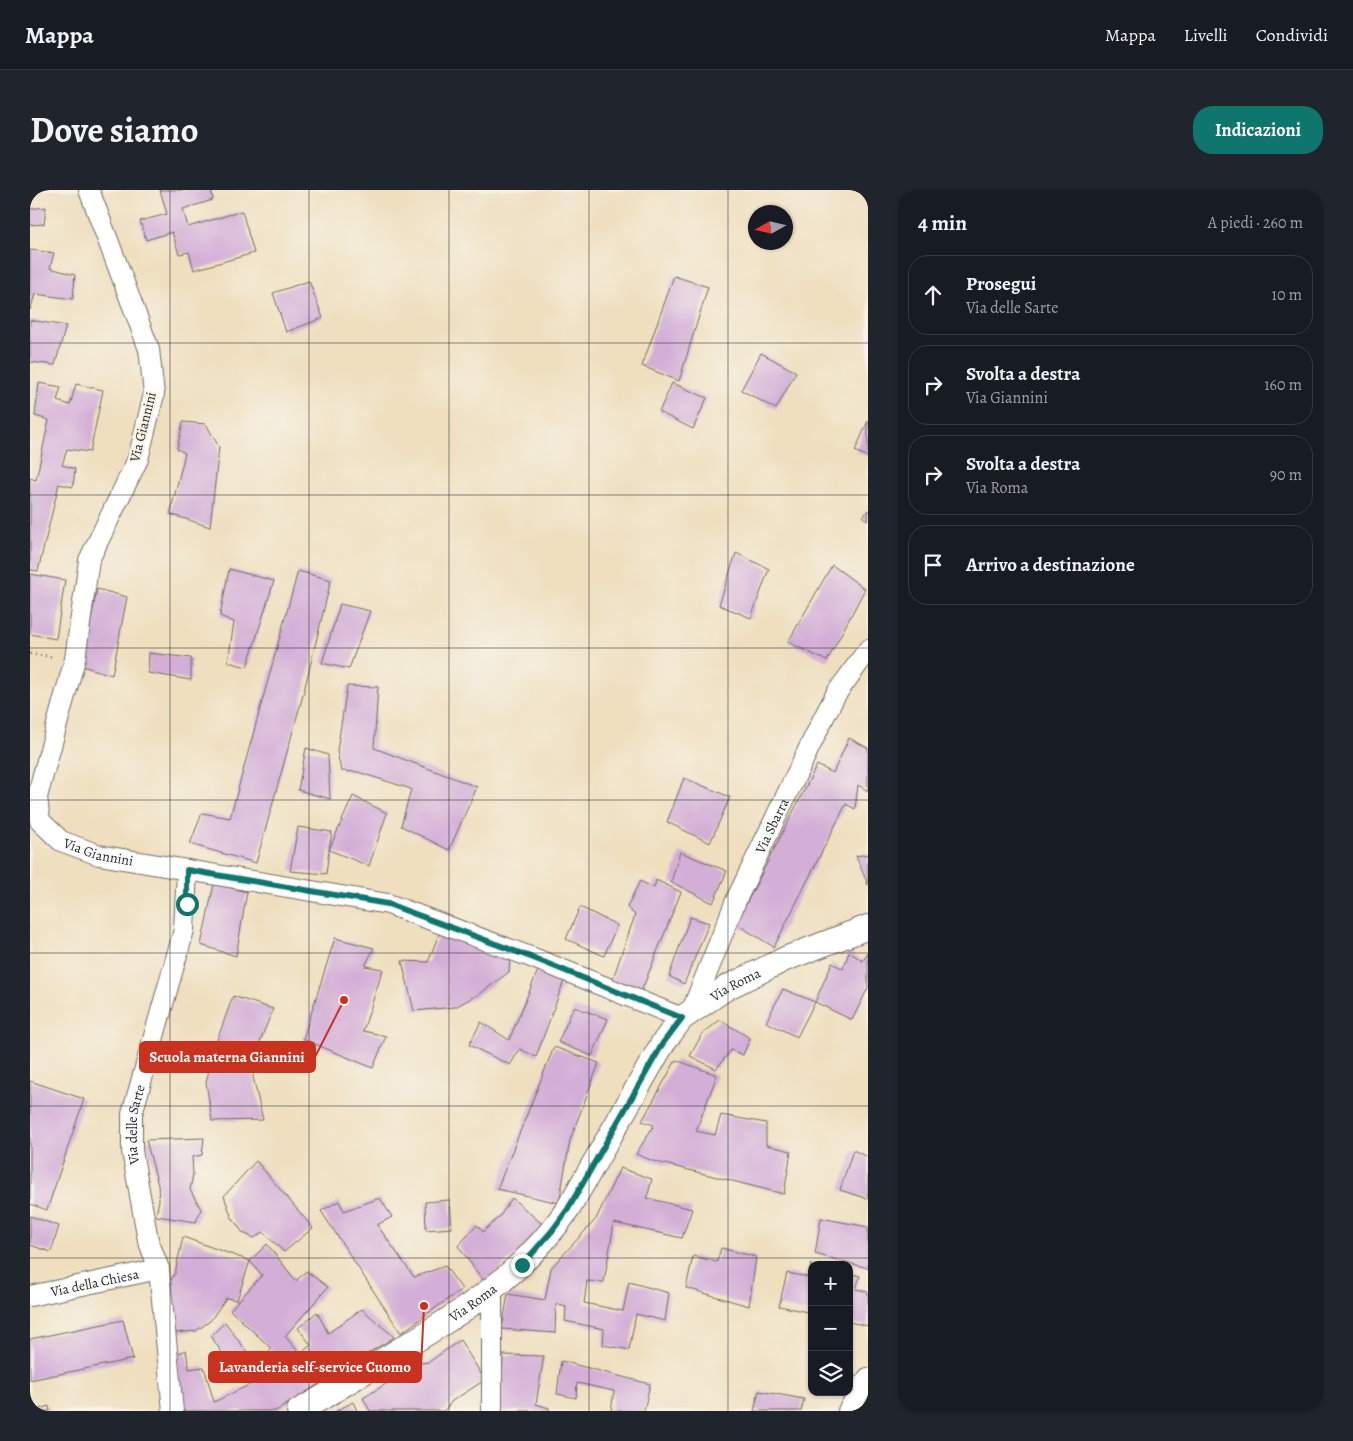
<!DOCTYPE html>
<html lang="it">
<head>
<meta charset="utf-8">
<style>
	:root { --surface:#171b24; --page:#20242c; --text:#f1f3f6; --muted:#9ea1a6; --line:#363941; --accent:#0f766e }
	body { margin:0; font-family:Alegreya,serif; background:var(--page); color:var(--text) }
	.controls { position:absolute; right:15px; bottom:15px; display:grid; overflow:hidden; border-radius:10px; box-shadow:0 1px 4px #0004 }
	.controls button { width:45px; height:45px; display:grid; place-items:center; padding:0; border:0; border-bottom:1px solid var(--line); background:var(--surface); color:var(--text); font:25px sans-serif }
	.compass { position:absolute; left:718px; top:15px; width:45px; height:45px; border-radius:50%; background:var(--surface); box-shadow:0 1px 4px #0004; rotate:262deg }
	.stop { position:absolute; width:15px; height:15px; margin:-11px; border:4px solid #0f766e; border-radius:50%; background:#fff }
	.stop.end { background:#0f766e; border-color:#fff; box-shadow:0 1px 5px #0008 }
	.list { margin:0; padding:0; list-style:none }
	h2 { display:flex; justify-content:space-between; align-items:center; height:65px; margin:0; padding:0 20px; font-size:21px }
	h2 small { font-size:16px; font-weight:400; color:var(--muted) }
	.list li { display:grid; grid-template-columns:32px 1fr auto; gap:15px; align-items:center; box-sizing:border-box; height:80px; margin:0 10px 10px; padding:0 10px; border:1px solid var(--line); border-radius:20px }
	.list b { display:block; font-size:19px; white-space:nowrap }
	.list p { margin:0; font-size:16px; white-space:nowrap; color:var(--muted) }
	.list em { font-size:16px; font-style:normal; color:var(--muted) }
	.icon { flex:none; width:28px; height:28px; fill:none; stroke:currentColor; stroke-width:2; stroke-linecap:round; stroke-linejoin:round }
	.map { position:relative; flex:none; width:838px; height:1221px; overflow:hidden; border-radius:20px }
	header { display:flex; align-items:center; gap:30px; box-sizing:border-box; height:70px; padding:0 25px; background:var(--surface); border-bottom:1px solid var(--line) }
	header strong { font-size:24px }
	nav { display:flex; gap:28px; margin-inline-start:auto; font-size:18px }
	.intro { display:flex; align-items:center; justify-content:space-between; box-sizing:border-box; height:120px; padding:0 30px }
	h1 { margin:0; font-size:35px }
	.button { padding:12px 22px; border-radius:20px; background:var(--accent); color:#fff; font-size:18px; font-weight:700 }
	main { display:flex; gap:30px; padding:0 30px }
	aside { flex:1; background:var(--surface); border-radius:20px; box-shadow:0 1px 4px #0004 }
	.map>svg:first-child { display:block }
</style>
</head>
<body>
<header>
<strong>Mappa</strong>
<nav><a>Mappa</a><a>Livelli</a><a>Condividi</a></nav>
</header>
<div class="intro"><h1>Dove siamo</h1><a class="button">Indicazioni</a></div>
<main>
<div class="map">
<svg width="838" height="1221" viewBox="0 0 838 1221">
	<rect width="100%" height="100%" fill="#f7f3e8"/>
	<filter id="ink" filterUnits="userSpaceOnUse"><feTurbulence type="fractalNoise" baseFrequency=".02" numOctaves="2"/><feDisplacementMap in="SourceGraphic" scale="10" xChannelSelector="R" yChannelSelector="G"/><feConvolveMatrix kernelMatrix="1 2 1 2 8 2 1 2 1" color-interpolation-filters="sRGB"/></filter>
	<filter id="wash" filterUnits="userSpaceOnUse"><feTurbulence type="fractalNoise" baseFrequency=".0096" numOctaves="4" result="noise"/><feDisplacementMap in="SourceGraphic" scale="20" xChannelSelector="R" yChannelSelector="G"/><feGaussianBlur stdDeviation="1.12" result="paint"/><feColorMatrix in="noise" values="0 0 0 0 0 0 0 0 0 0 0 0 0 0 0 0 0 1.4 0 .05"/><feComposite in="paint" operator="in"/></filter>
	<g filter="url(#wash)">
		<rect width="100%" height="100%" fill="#efdfbf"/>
		<g id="blocks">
			<g fill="#d3aed7">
				<polygon points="130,0 181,0 183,10 153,19 158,37 212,21 224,63 164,80 159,62 149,64 142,42 116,50 110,31 137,24"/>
				<polygon points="16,17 14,34 0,35 0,19"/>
				<polygon points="0,60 24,63 20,78 45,85 43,109 5,104 0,120"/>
				<polygon points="644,86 678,97 649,191 612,176"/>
				<polygon points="279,91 293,128 256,142 243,103"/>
				<polygon points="0,130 36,136 25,175 0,172"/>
				<polygon points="731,163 766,182 746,219 711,200"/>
				<polygon points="9,193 31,197 27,211 40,215 46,194 73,200 60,262 37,259 32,275 45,279 43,297 29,294 8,381 0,380 0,288 6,290 19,230 5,226"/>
				<polygon points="642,193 677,208 663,239 629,222"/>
				<polygon points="838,231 838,267 825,261"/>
				<polygon points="153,232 176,234 189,257 180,337 140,324 155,263 147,259"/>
				<polygon points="838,320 838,331 833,327"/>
				<polygon points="706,363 739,379 721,428 689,415"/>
				<polygon points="802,375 835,399 797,471 758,452"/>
				<polygon points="199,379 244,391 217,477 198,472 204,432 190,426"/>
				<polygon points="268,381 301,390 273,505 226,673 160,654 172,623 200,628"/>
				<polygon points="0,384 35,390 26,449 0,444"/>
				<polygon points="67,399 97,407 82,485 52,476"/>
				<polygon points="310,414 340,421 319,479 292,473"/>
				<polygon points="119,463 161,468 161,490 118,483"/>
				<polygon points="317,496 348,497 344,558 447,597 419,660 371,636 381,599 328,582 311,581 307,561"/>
				<polygon points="819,548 838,558 838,601 828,595 825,619 816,614 744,757 706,734 787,575 803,583"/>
				<polygon points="276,558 298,565 300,609 268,600"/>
				<polygon points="654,588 700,607 680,653 637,632"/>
				<polygon points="323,606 357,623 339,676 299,660 296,684 260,681 268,637 302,642 299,660"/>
				<polygon points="650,662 697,681 683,713 641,692"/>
				<polygon points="838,664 838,695 826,666"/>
				<polygon points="626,690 651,702 609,807 581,794 605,725 597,717 610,691 624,698"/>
				<polygon points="184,694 217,702 206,766 171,755"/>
				<polygon points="550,717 587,735 574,766 536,749"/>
				<polygon points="660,727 679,733 654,794 639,786"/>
				<polygon points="409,744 480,769 479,782 451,803 425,817 384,821 372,771 398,772"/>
				<polygon points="305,748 344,758 335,776 353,779 333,841 356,846 343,878 273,849"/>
				<polygon points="819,762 833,771 838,763 838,798 822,830 785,812 767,847 736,832 753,799 785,812 802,773 813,779"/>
				<polygon points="509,778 535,788 506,867 490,859 480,875 439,855 451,832 479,850"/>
				<polygon points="203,806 243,819 225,864 223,887 233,930 182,931 176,892 186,853"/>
				<polygon points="544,817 578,829 562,866 528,852"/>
				<polygon points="690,830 720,848 713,865 701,860 686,879 660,866 672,844"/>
				<polygon points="524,857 569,873 540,950 529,1013 467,999"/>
				<polygon points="646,870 687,885 666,941 685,945 691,925 736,933 736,955 761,961 754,1004 623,971 606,964 624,935 612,931"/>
				<polygon points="0,891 54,909 17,1020 0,1014"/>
				<polygon points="174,948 172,965 162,967 163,984 160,1000 171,1019 166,1032 126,1026 129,1010 128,995 116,950"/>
				<polygon points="823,960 838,967 838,1009 810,1000"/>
				<polygon points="226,971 283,1038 254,1062 233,1042 224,1048 213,1043 201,1026 194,1006"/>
				<polygon points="590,978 622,989 617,1008 662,1019 652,1048 584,1033 574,1092 557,1091 554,1113 593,1121 599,1092 639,1103 635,1131 606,1124 599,1160 573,1155 574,1139 535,1131 536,1117 526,1114 525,1143 472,1139 478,1104 515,1110 521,1078 566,1029"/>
				<polygon points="350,1008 362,1027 347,1035 384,1087 415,1076 432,1099 371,1143 291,1021 309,1011 314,1021"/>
				<polygon points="482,1008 512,1034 495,1056 455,1093 428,1056 447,1035 453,1042 470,1026"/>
				<polygon points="420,1010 422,1038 396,1040 395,1012"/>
				<polygon points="0,1026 29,1036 21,1062 0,1055"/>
				<polygon points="791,1028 838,1037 838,1078 785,1064"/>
				<polygon points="153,1047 220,1071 237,1054 266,1091 276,1081 298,1097 255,1146 270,1164 281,1155 268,1138 287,1122 298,1143 332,1119 364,1147 246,1221 151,1221 146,1164 156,1160 159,1179 174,1177 184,1212 248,1181 237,1164 242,1159 200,1120 232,1085 220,1071 207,1110 196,1108 180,1131 166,1141 145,1143 140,1092 145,1083"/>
				<polygon points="691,1058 726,1067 719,1116 656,1098 663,1066 687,1072"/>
				<polygon points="781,1074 782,1123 749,1116 757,1083 778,1087"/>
				<polygon points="819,1083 830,1086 826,1099 838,1102 838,1136 819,1132"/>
				<polygon points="93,1130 103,1169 0,1190 0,1149"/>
				<polygon points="195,1132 217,1162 198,1172 181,1146"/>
				<polygon points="430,1150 455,1190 422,1211 414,1221 340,1221 333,1208 390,1173 399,1172"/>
				<polygon points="473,1165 514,1166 506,1214 519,1218 519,1221 471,1221"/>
				<polygon points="531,1171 620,1194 614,1221 581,1221 584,1201 547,1193 546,1208 527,1204"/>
				<polygon points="729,1201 774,1209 771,1221 724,1221"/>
				<polygon points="323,1212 327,1221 306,1221"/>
				<polygon points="19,1216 20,1221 4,1221"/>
			</g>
		</g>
	</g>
	<g filter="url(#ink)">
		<use href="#blocks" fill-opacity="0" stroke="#706a5f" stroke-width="1"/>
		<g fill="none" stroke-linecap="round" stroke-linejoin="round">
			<defs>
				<g id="minor">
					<path id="s1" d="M 59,0 L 119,159 L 124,204 L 108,269 L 59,370 L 45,469 L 7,607 L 10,631 L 31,651 L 69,665 L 358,714 L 506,769 L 652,828"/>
					<path id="s2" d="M 662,820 L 707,708 L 793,529 L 806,504 L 838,460"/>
					<polyline points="462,1100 462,1221"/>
					<path id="s3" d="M 0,1106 L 129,1079"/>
					<path id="s4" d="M 143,1221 L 129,1079 L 118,1050 L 102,961 L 102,924 L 154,740 L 157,680"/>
					<polyline points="818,1221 838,1188"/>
				</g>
				<g id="tertiary">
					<path id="s5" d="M 269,1221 C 301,1203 332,1183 363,1164 C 432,1122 491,1087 538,1019 L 633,853 L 652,828 L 696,798 L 755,769 L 838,737"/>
				</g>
			</defs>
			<use href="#minor" stroke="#706a5f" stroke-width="22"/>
			<use href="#tertiary" stroke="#706a5f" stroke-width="26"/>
			<polyline stroke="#706a5f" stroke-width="3" stroke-dasharray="1 4" stroke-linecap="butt" points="0,464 24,467"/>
			<use href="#minor" stroke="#fff" stroke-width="20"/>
			<use href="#tertiary" stroke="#fff" stroke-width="24"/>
		</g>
	</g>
	<g fill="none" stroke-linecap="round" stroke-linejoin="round" filter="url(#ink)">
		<polyline stroke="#0f766e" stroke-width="6" points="157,714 157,680 358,714 506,769 652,828 633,853 538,1019 522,1041 492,1075"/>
	</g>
	<path fill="none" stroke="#2b2b2b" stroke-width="1" stroke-opacity="0.55" d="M 140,0 L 140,1221M 279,0 L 279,1221M 419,0 L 419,1221M 559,0 L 559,1221M 698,0 L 698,1221M 0,153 L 838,153M 0,305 L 838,305M 0,458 L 838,458M 0,610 L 838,610M 0,763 L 838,763M 0,916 L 838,916M 0,1068 L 838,1068"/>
	<g text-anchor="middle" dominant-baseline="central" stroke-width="5" stroke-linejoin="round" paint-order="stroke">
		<g font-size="14" fill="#2b2b2b" stroke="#f7f3e8">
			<text transform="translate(113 237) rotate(-76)">Via Giannini</text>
			<text stroke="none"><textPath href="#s2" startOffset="201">Via Sbarra</textPath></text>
			<text stroke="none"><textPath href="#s1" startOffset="730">Via Giannini</textPath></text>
			<text stroke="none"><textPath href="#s5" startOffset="625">Via Roma</textPath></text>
			<text stroke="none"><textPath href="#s4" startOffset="291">Via delle Sarte</textPath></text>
			<text stroke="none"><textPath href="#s3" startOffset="66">Via della Chiesa</textPath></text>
			<text stroke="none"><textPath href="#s5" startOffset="205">Via Roma</textPath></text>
		</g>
	</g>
	<path fill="none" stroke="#c8321e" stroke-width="2" d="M314 810L285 867M394 1116L391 1177"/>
	<g fill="#c8321e" stroke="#f7f3e8" stroke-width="2">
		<circle cx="314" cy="810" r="5"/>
		<circle cx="394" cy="1116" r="5"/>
	</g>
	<g fill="#c8321e" stroke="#c8321e" stroke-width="2">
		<rect x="110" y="852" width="175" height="30" rx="5"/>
		<rect x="179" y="1162" width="212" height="30" rx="5"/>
	</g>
	<g font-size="15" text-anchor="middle" font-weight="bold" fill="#fff">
		<text x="197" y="872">Scuola materna Giannini</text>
		<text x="285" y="1182">Lavanderia self-service Cuomo</text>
	</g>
</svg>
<div class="controls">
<button>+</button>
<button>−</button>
<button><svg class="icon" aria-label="layers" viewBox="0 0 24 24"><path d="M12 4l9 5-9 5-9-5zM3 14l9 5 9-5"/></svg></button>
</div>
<svg class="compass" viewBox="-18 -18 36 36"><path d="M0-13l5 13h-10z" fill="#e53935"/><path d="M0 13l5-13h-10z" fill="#9ea1a6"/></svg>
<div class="stop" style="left:157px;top:714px"></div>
<div class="stop end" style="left:492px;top:1075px"></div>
</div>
<aside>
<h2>4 min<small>A piedi · 260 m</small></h2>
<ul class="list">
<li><svg class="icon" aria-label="ahead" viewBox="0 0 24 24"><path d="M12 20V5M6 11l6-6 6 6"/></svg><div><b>Prosegui</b><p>Via delle Sarte</p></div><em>10 m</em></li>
<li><svg class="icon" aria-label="right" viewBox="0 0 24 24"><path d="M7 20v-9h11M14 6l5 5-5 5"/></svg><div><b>Svolta a destra</b><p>Via Giannini</p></div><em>160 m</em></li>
<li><svg class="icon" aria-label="right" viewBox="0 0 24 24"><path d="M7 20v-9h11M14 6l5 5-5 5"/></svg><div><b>Svolta a destra</b><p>Via Roma</p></div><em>90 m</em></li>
<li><svg class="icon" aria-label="arrive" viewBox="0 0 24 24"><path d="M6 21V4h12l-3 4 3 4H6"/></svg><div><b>Arrivo a destinazione</b></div></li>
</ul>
</aside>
</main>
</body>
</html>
